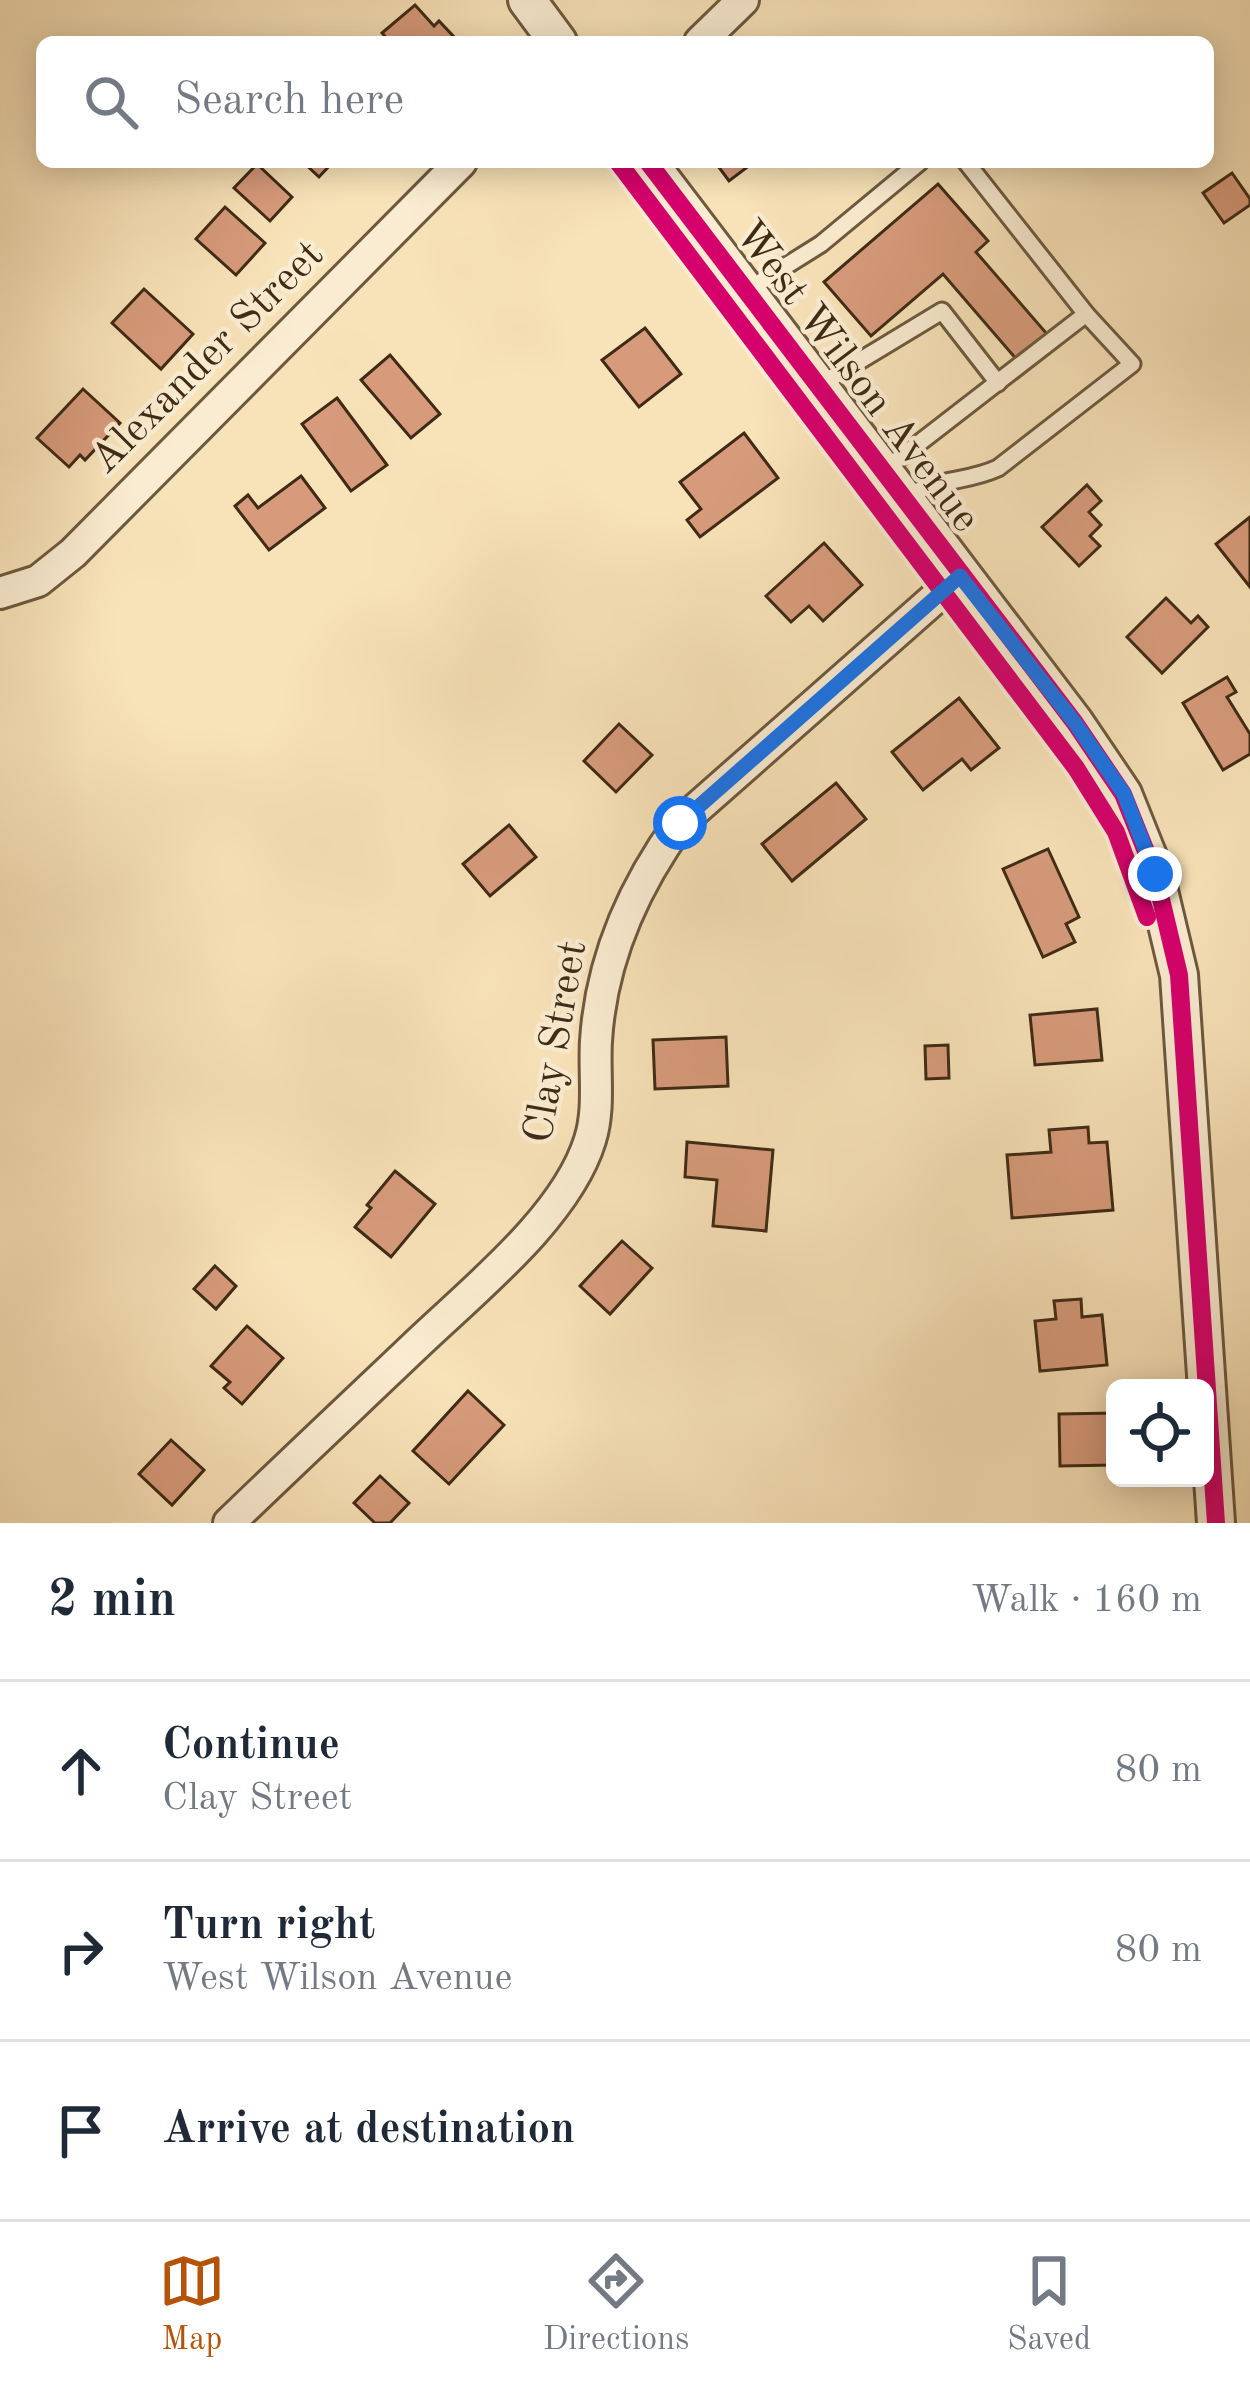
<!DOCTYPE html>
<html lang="en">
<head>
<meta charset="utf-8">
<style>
	:root { --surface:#fff; --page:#f6f6f7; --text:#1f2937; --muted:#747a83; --line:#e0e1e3; --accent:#b45309 }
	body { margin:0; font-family:"Old Standard TT",serif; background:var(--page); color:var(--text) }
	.controls { position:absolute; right:36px; bottom:36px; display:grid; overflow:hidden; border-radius:18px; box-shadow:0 6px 30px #0003 }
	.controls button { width:108px; height:108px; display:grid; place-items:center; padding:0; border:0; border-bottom:3px solid var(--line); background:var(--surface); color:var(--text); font:60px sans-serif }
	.stop { position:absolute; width:36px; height:36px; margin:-27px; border:9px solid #1a73e8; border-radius:50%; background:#fff }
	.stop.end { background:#1a73e8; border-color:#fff; box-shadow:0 3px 12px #0008 }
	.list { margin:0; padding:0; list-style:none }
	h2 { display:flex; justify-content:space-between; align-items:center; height:156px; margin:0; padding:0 48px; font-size:51px }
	h2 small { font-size:39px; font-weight:400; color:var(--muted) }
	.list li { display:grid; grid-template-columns:78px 1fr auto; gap:36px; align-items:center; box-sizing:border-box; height:180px; padding:0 48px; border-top:3px solid var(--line) }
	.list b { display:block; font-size:45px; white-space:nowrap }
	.list p { margin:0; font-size:39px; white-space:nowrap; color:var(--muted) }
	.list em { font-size:39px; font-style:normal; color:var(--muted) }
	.icon { flex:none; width:66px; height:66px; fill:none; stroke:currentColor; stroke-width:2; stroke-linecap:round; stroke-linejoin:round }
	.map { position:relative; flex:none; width:1250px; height:1523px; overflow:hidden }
	.search { position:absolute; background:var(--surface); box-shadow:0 6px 30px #0003; left:36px; right:36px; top:36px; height:132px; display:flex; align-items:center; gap:30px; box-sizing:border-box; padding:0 42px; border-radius:18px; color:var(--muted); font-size:45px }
	.sheet { height:696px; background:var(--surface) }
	nav { display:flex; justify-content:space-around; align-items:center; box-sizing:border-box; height:168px; border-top:3px solid var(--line); background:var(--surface); font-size:33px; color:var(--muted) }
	nav a { display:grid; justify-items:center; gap:6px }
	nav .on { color:var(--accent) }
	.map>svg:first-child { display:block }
</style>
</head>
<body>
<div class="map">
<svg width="1250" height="1523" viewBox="0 0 1250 1523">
	<rect width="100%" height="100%" fill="#f8e2b8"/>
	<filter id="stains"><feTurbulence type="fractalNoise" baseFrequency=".00167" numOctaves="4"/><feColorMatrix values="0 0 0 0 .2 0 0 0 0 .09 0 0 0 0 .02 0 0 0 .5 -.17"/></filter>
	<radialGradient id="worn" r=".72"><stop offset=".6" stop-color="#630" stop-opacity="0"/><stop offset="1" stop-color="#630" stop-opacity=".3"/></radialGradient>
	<g fill="#d79b7b" stroke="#3f2b15" stroke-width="3">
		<polygon points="415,5 434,26 439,21 456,39 390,42 382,33"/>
		<polygon points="303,162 333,162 319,177"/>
		<polygon points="715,162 754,162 729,181"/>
		<polygon points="257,164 292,197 270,221 234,188"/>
		<polygon points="1232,173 1250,199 1250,205 1224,223 1203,193"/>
		<polygon points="938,184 988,241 976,252 1047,334 1017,360 943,274 871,336 824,282"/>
		<polygon points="225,207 265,243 236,275 196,239"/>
		<polygon points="144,289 193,334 161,369 112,323"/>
		<polygon points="645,328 681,374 639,407 602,360"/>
		<polygon points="390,355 440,414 411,438 361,380"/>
		<polygon points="83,389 120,423 85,460 80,455 69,467 37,438"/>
		<polygon points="337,398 387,465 351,491 302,424"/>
		<polygon points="744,433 778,478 700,537 687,520 701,509 680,482"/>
		<polygon points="301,476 325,508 269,550 235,506 248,495 258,508"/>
		<polygon points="1087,485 1101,501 1089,512 1101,525 1090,536 1100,546 1079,566 1042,527"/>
		<polygon points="1250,517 1250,587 1216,544"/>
		<polygon points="824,543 862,585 823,621 809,606 791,622 766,596"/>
		<polygon points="1166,598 1191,623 1198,616 1208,627 1162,673 1127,637"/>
		<polygon points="1227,677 1236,692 1227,697 1250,734 1250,754 1223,770 1183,703"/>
		<polygon points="959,698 999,748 971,770 962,759 923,790 892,752"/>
		<polygon points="619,724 652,755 616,792 584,761"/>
		<polygon points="836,783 866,819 792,881 762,844"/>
		<polygon points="509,825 536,857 490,896 463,864"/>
		<polygon points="1048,849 1079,917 1066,924 1075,942 1043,957 1003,869"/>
		<polygon points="1097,1009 1102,1060 1035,1065 1030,1015"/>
		<polygon points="726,1037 728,1086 655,1089 653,1040"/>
		<polygon points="948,1045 949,1078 926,1079 925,1046"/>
		<polygon points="1088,1127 1089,1143 1107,1142 1113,1210 1012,1218 1007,1155 1051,1152 1049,1130"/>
		<polygon points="687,1142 773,1150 766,1231 713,1226 717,1180 685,1177"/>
		<polygon points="395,1171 435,1204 391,1257 355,1227 371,1208 367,1205"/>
		<polygon points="622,1241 652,1268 610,1314 580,1286"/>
		<polygon points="215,1266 236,1286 216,1309 194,1289"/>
		<polygon points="1081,1299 1082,1317 1102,1315 1107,1365 1040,1371 1035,1321 1056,1319 1054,1301"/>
		<polygon points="247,1326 283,1358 242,1404 224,1388 230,1382 211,1366"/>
		<polygon points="468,1391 504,1425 449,1484 413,1451"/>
		<polygon points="1115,1413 1115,1465 1060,1466 1059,1414"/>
		<polygon points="171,1440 204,1470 172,1505 139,1474"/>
		<polygon points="380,1476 409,1503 390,1523 375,1523 354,1503"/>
	</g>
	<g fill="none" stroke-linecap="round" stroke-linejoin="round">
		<defs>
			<g id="service">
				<polyline points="746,291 821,244 920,162"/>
				<polyline points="818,386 942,311 998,383"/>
				<polyline points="883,471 1086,314 966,162"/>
				<path d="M 903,499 C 940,476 963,484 998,468 L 1132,364 L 1086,314"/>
			</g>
			<g id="minor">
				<polyline points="700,42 743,0"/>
				<polyline points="0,593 38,581 73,553 461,162"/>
				<path d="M 229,1523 C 290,1464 352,1406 414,1347 C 471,1292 566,1218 590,1140 C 600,1109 594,1073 596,1041 C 601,959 633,888 680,823 L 960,576"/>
			</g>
			<g id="tertiary">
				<polyline points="527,0 558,42"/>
				<polyline points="648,162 1075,723 1123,794 1155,874 1179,975 1216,1523"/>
			</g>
		</defs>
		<use href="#service" stroke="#6d593e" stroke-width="21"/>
		<use href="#minor" stroke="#6d593e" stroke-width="36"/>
		<use href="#tertiary" stroke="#6d593e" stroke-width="42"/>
		<use href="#service" stroke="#faecd1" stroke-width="15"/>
		<use href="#minor" stroke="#faecd1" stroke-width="30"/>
		<use href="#tertiary" stroke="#faecd1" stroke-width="36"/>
		<defs>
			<g id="cycleway">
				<polyline points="618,162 1076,768 1116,832 1147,917"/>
				<polyline points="648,162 1075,723 1123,794 1155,874 1179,975 1216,1523"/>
			</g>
		</defs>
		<use href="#cycleway" stroke="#faecd1" stroke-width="26"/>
		<use href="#cycleway" stroke="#d6006c" stroke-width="18"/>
	</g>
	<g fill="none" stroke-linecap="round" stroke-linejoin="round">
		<polyline stroke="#1a73e8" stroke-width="15" points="680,823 960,576 1075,723 1124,794 1155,874"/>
	</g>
	<g text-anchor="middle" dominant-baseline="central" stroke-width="9" stroke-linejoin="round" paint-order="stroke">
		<g font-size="42" fill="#3f2b15" stroke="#faecd1">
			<text transform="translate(208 358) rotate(-45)">Alexander Street</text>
			<text transform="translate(856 377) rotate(53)">West Wilson Avenue</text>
			<text transform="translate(557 1042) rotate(-80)">Clay Street</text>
		</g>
	</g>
	<rect width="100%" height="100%" filter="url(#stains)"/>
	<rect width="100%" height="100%" fill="url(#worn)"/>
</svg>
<div class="controls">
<button><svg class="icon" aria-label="locate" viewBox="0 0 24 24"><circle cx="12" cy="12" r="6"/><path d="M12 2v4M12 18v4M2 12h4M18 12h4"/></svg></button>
</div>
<div class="stop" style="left:680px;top:823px"></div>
<div class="stop end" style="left:1155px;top:874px"></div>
<div class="search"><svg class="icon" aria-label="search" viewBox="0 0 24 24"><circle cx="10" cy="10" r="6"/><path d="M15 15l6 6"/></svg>Search here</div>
</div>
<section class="sheet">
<h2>2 min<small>Walk · 160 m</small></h2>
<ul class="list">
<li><svg class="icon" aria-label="ahead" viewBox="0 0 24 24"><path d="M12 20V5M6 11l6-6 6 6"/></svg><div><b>Continue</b><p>Clay Street</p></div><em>80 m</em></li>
<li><svg class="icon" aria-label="right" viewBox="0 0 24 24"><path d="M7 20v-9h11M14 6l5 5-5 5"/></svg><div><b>Turn right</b><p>West Wilson Avenue</p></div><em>80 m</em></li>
<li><svg class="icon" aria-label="arrive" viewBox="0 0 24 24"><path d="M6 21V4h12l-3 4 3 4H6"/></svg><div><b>Arrive at destination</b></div></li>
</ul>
</section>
<nav>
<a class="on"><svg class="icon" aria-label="map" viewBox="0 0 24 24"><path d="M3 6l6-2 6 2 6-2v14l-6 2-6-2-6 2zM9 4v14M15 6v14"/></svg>Map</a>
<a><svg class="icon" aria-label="directions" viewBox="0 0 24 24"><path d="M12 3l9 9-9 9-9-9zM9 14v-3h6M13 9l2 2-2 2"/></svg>Directions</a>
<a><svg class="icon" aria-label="saved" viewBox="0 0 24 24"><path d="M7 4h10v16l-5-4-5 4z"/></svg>Saved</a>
</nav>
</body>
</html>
